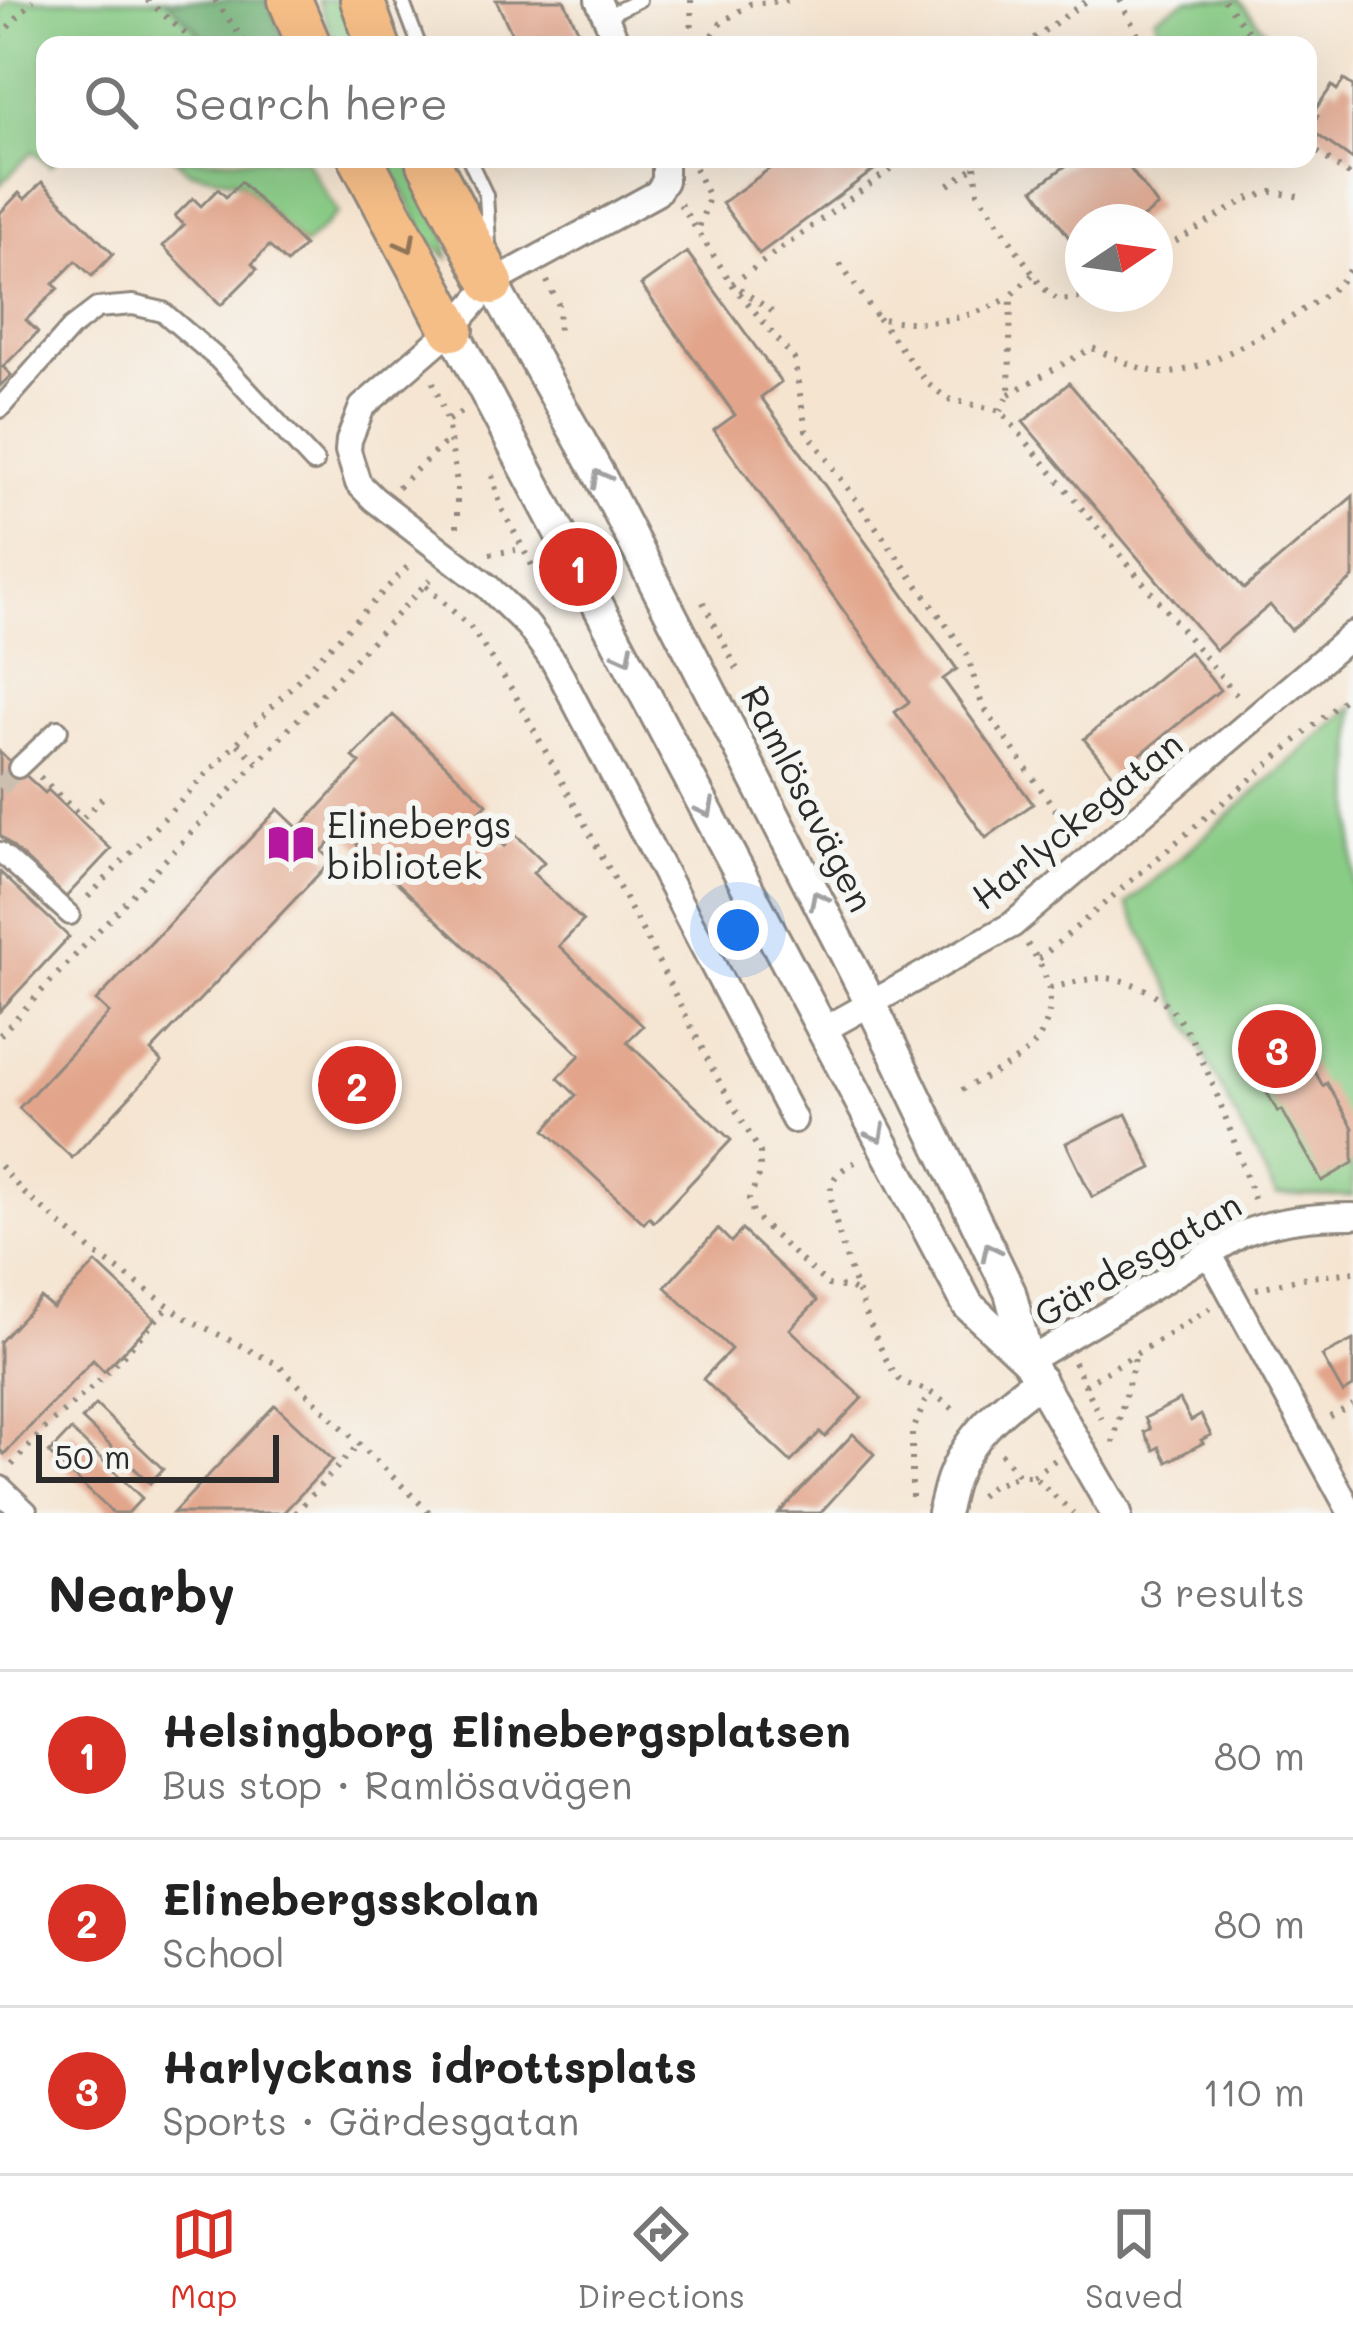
<!DOCTYPE html>
<html lang="en">
<head>
<meta charset="utf-8">
<style>
	:root { --surface:#fff; --page:#f2f2f2; --text:#222; --muted:#767676; --line:#e0e0e0; --accent:#d93025 }
	body { margin:0; font-family:Mali,sans-serif; background:var(--page); color:var(--text) }
	.compass { position:absolute; left:1065px; top:204px; width:108px; height:108px; border-radius:50%; background:var(--surface); box-shadow:0 12px 48px #0002; rotate:77deg }
	.scale { position:absolute; left:36px; bottom:30px; width:243px; box-sizing:border-box; padding-left:12px; border:6px solid #2b2b2b; border-top:0; font-size:33px; line-height:42px; white-space:nowrap; color:#2b2b2b; -webkit-text-stroke:9px #f6f6f2; paint-order:stroke }
	.you { position:absolute; left:738px; top:930px; width:42px; height:42px; margin:-30px; border:9px solid #fff; border-radius:50%; background:#1a73e8; box-shadow:0 0 0 18px #1a73e833 }
	.badge { display:grid; place-items:center; width:78px; height:78px; border-radius:50%; background:var(--accent); color:#fff; font-size:39px; font-weight:700 }
	.pin { position:absolute; translate:-50% -50%; border:6px solid #fff; box-shadow:0 3px 12px #0006 }
	.list { margin:0; padding:0; list-style:none }
	h2 { display:flex; justify-content:space-between; align-items:center; height:156px; margin:0; padding:0 48px; font-size:51px }
	h2 small { font-size:39px; font-weight:400; color:var(--muted) }
	.list li { display:grid; grid-template-columns:78px 1fr auto; gap:36px; align-items:center; box-sizing:border-box; height:168px; padding:0 48px; border-top:3px solid var(--line) }
	.list b { display:block; font-size:45px; white-space:nowrap }
	.list p { margin:0; font-size:39px; white-space:nowrap; color:var(--muted) }
	.list em { font-size:39px; font-style:normal; color:var(--muted) }
	.icon { flex:none; width:66px; height:66px; fill:none; stroke:currentColor; stroke-width:2; stroke-linecap:round; stroke-linejoin:round }
	.map { position:relative; flex:none; width:1353px; height:1513px; overflow:hidden }
	.search { position:absolute; background:var(--surface); box-shadow:0 12px 48px #0002; left:36px; right:36px; top:36px; height:132px; display:flex; align-items:center; gap:30px; box-sizing:border-box; padding:0 42px; border-radius:24px; color:var(--muted); font-size:45px }
	.sheet { height:660px; background:var(--surface) }
	nav { display:flex; justify-content:space-around; align-items:center; box-sizing:border-box; height:168px; border-top:3px solid var(--line); background:var(--surface); font-size:33px; color:var(--muted) }
	nav a { display:grid; justify-items:center; gap:6px }
	nav .on { color:var(--accent) }
	.map>svg:first-child { display:block }
</style>
</head>
<body>
<div class="map">
<svg width="1353" height="1513" viewBox="0 0 1353 1513">
	<rect width="100%" height="100%" fill="#f6f6f2"/>
	<filter id="ink" filterUnits="userSpaceOnUse"><feTurbulence type="fractalNoise" baseFrequency=".00833" numOctaves="2"/><feDisplacementMap in="SourceGraphic" scale="24" xChannelSelector="R" yChannelSelector="G"/><feConvolveMatrix kernelMatrix="1 2 1 2 8 2 1 2 1" color-interpolation-filters="sRGB"/></filter>
	<filter id="wash" filterUnits="userSpaceOnUse"><feTurbulence type="fractalNoise" baseFrequency=".004" numOctaves="4" result="noise"/><feDisplacementMap in="SourceGraphic" scale="48" xChannelSelector="R" yChannelSelector="G"/><feGaussianBlur stdDeviation="2.7" result="paint"/><feColorMatrix in="noise" values="0 0 0 0 0 0 0 0 0 0 0 0 0 0 0 0 0 1.4 0 .05"/><feComposite in="paint" operator="in"/></filter>
	<g filter="url(#wash)">
		<rect width="100%" height="100%" fill="#f5e4d0"/>
		<g fill="#89cc86" stroke="#5a7c58" stroke-width="3">
			<polygon points="8,0 167,0 212,45 45,45 45,159 57,159 50,166 33,151 0,185 0,10"/>
			<polygon points="318,0 344,0 360,45 336,45"/>
			<polygon points="1187,0 1239,0 1274,41 1273,45 1162,45 1155,17"/>
			<polygon points="175,159 305,159 338,213 304,246 241,182 188,171"/>
			<polygon points="387,159 409,159 446,234 448,258 427,240"/>
			<polygon points="1353,706 1353,1196 1276,1195 1127,904"/>
		</g>
		<polygon fill="#6eb073" stroke="#4c6e4f" stroke-width="3" points="167,0 268,0 287,45 212,45"/>
		<g id="blocks">
			<g fill="#e2a58b">
				<polygon points="496,0 564,0 585,45 517,45"/>
				<polygon points="1344,80 1353,86 1353,160 1309,129 1318,116 1313,113 1332,86 1337,90"/>
				<polygon points="783,159 889,159 759,254 722,203"/>
				<polygon points="1075,159 1123,159 1158,206 1137,222 1083,222 1083,257 1034,189"/>
				<polygon points="42,182 113,254 92,276 76,261 53,284 58,288 26,320 38,332 3,367 11,375 0,386 0,213 19,193 25,199"/>
				<polygon points="241,182 304,246 287,263 269,246 252,264 257,269 221,305 163,246 184,225 175,216 193,198 201,206 218,189 226,197"/>
				<polygon points="687,252 781,382 761,397 957,669 943,679 1033,804 986,838 895,712 909,702 714,430 735,415 641,285"/>
				<polygon points="1069,383 1244,589 1353,496 1353,578 1291,630 1270,605 1216,650 1023,422"/>
				<polygon points="1189,652 1220,690 1114,776 1084,739"/>
				<polygon points="393,715 487,804 474,817 504,846 515,834 544,862 533,873 583,921 559,946 643,1026 627,1042 731,1140 654,1222 649,1217 644,1223 545,1130 576,1095 558,1078 580,1055 347,835 353,829 348,824 322,851 332,860 151,1051 162,1062 72,1158 19,1108 109,1013 96,1001 278,809 299,829 360,763 353,757"/>
				<polygon points="0,752 45,793 48,790 111,849 66,897 0,835"/>
				<polygon points="0,872 69,937 0,1011"/>
				<polygon points="1299,1043 1323,1086 1327,1083 1353,1128 1353,1163 1322,1181 1282,1110 1278,1112 1253,1069"/>
				<polygon points="1126,1114 1152,1168 1092,1197 1066,1143"/>
				<polygon points="718,1229 731,1242 742,1230 817,1301 790,1329 862,1398 825,1437 820,1432 791,1462 703,1379 731,1349 665,1287"/>
				<polygon points="96,1263 155,1319 104,1371 93,1360 4,1454 0,1450 0,1342 41,1298 53,1308"/>
				<polygon points="1353,1340 1353,1387 1343,1393 1322,1356"/>
				<polygon points="1180,1400 1191,1421 1201,1415 1211,1435 1201,1440 1203,1443 1167,1462 1159,1447 1154,1450 1144,1432 1150,1429 1145,1418"/>
				<polygon points="96,1405 163,1469 150,1483 82,1419"/>
				<polygon points="275,1405 333,1460 283,1513 173,1513"/>
				<polygon points="71,1430 142,1498 128,1513 113,1513 49,1453"/>
				<polygon points="853,1434 874,1454 820,1513 779,1513"/>
			</g>
		</g>
	</g>
	<g filter="url(#ink)">
		<use href="#blocks" fill-opacity="0" stroke="#90887e" stroke-width="3"/>
		<g fill="none" stroke-linecap="round" stroke-linejoin="round">
			<polyline stroke="#cdbfaf" stroke-width="18" stroke-dasharray="18 9" stroke-linecap="butt" points="0,788 18,768"/>
			<defs>
				<g id="service">
					<polyline points="402,0 419,45"/>
					<polyline points="606,16 639,0"/>
					<polyline points="469,159 486,195 489,244"/>
				</g>
				<g id="pedestrian">
					<polyline points="0,408 71,328 97,308 133,305 163,312 219,360 314,462"/>
					<polyline points="18,768 58,730"/>
					<polyline points="0,852 70,915"/>
				</g>
				<g id="minor">
					<polyline points="598,0 618,45"/>
					<polyline points="665,159 665,181 657,193 492,283 452,329 362,407 349,440 348,451 358,483 374,499 487,586 528,626 554,662 794,1120"/>
					<polyline points="823,1030 1012,925 1353,634"/>
					<polyline points="1210,1255 1351,1513"/>
					<path d="M 1028,1361 L 1242,1234 C 1278,1219 1314,1216 1353,1216"/>
					<polyline points="0,1489 25,1513"/>
				</g>
				<g id="tertiary">
					<polyline points="492,283 601,478 871,1004 1010,1292 1028,1361 1116,1513"/>
					<polyline points="452,329 968,1305 1028,1361"/>
					<path d="M 943,1513 C 947,1501 949,1486 954,1475 C 970,1434 1005,1405 1040,1380"/>
				</g>
				<g id="trunk">
					<polyline points="290,0 309,45"/>
					<polyline points="362,0 378,45"/>
					<polyline points="361,159 452,329"/>
					<polyline points="427,159 492,283"/>
				</g>
			</defs>
			<use href="#service" stroke="#90887e" stroke-width="18"/>
			<use href="#pedestrian" stroke="#90887e" stroke-width="24"/>
			<use href="#minor" stroke="#90887e" stroke-width="30"/>
			<use href="#tertiary" stroke="#90887e" stroke-width="36"/>
			<use href="#trunk" stroke="#90887e" stroke-width="48"/>
			<g stroke="#90887e" stroke-width="6" stroke-dasharray="3 9" stroke-linecap="butt">
				<polyline points="147,0 198,45"/>
				<polyline points="215,0 247,45"/>
				<polyline points="691,0 692,45"/>
				<polyline points="909,0 912,5"/>
				<polyline points="1120,0 1143,45"/>
				<polyline points="1224,0 1258,45"/>
				<polyline points="0,36 33,0"/>
				<polyline points="706,45 721,23 750,4 791,0"/>
				<polyline points="1024,45 1088,0"/>
				<polyline points="1308,145 1353,178"/>
				<polyline points="975,166 978,192 1041,286 1058,300 1080,298 1087,294"/>
				<polyline points="695,168 709,197 698,231"/>
				<polyline points="949,185 975,166 977,159"/>
				<polyline points="680,204 732,284 905,159"/>
				<polyline points="1155,254 1247,199 1272,192 1302,197"/>
				<path d="M 840,264 L 878,318 C 923,328 972,320 1011,296"/>
				<polyline points="547,281 558,304 559,337"/>
				<polyline points="732,284 794,359 806,430 967,654 982,705 1076,839"/>
				<polyline points="740,289 773,312"/>
				<polyline points="878,318 927,383 948,399 1001,411 1237,696"/>
				<polyline points="433,382 447,420"/>
				<path d="M 1009,394 L 1092,348 C 1115,357 1138,370 1163,373 C 1199,377 1307,311 1336,286 C 1343,280 1348,272 1353,264"/>
				<polyline points="1001,411 1009,394 1011,296 1032,275"/>
				<polyline points="492,475 501,507 553,605 550,608"/>
				<polyline points="398,487 450,438"/>
				<polyline points="457,527 457,483 447,421 463,411"/>
				<polyline points="490,554 516,550"/>
				<polyline points="426,586 471,628 513,691 649,943 715,1074 760,1152 760,1174 749,1199 753,1213 763,1225 828,1285 850,1288 858,1293"/>
				<polyline points="703,602 738,671"/>
				<polyline points="238,744 257,762"/>
				<polyline points="40,777 83,818 107,793"/>
				<polyline points="88,897 413,561"/>
				<polyline points="1039,959 1353,692"/>
				<path d="M 1050,988 C 1068,984 1087,978 1105,978 C 1125,979 1150,989 1165,1003 C 1203,1036 1236,1150 1254,1199"/>
				<polyline points="0,1035 434,575"/>
				<path d="M 962,1090 C 985,1076 1019,1064 1036,1042 C 1060,1010 1050,973 1027,944"/>
				<path d="M 855,1162 C 845,1168 833,1174 831,1188 C 827,1215 879,1362 900,1380 C 906,1385 919,1387 926,1390 C 937,1396 947,1404 957,1412"/>
				<polyline points="0,1166 24,1193 96,1254 186,1318 277,1364 430,1513"/>
				<polyline points="1256,1289 1301,1278 1353,1272"/>
				<polyline points="1074,1362 1105,1426"/>
				<polyline points="1085,1385 1211,1308"/>
				<polyline points="1330,1417 1353,1405"/>
				<polyline points="1113,1443 1135,1358"/>
				<polyline points="1001,1453 1019,1476 1033,1476 1073,1513"/>
				<polyline points="12,1465 48,1425 97,1383 169,1306"/>
				<polyline points="1033,1476 1055,1460"/>
				<polyline points="980,1496 992,1486 1019,1476"/>
				<polyline points="912,1497 912,1433 929,1392"/>
				<polyline points="295,1513 359,1444"/>
			</g>
			<use href="#service" stroke="#fff" stroke-width="12"/>
			<use href="#pedestrian" stroke="#fff" stroke-width="18"/>
			<use href="#minor" stroke="#fff" stroke-width="24"/>
			<use href="#tertiary" stroke="#fff" stroke-width="30"/>
			<use href="#trunk" stroke="#f6be87" stroke-width="42"/>
		</g>
		<defs><path id="oneway-chevron" d="M-2-3.5L2.5 0L-2 3.5" fill="none" stroke-width="1.6" stroke-linecap="round" stroke-linejoin="round" transform="scale(3)"/></defs>
		<use stroke="#907459" href="#oneway-chevron" transform="translate(407 244) rotate(62)"/>
		<g stroke="#a0a0a0">
			<use href="#oneway-chevron" transform="translate(600 478) rotate(-118)"/>
			<use href="#oneway-chevron" transform="translate(625 655) rotate(62)"/>
			<use href="#oneway-chevron" transform="translate(706 809) rotate(62)"/>
			<use href="#oneway-chevron" transform="translate(818 899) rotate(-117)"/>
			<use href="#oneway-chevron" transform="translate(877 1134) rotate(62)"/>
			<use href="#oneway-chevron" transform="translate(990 1251) rotate(-116)"/>
		</g>
	</g>
	<defs>
		<symbol id="library-bare" viewBox="-9 -9 18 18"><path d="M-6-4Q-3-5.5-.7-3.5V5Q-3 3-6 4ZM6-4Q3-5.5 .7-3.5V5Q3 3 6 4Z" fill="#b5179e" stroke="#f6f6f2" stroke-width="2.5" paint-order="stroke"/></symbol>
	</defs>
	<g fill-rule="evenodd">
		<use href="#library-bare" x="258" y="811" width="66" height="66"/>
	</g>
	<g text-anchor="middle" dominant-baseline="central" stroke-width="12" stroke-linejoin="round" paint-order="stroke">
		<g font-size="36" fill="#2b2b2b" stroke="#f6f6f2">
			<text transform="translate(809 798) rotate(63)">Ramlösavägen</text>
			<text transform="translate(1076 819) rotate(-39)">Harlyckegatan</text>
			<text transform="translate(1137 1258) rotate(-30)">Gärdesgatan</text>
		</g>
		<g font-size="36" fill="#2b2b2b" stroke="#f6f6f2" text-anchor="start">
			<text x="327" y="823">Elinebergs<tspan x="327" dy="41">bibliotek</tspan></text>
		</g>
	</g>
</svg>
<svg class="compass" viewBox="-18 -18 36 36"><path d="M0-13l5 13h-10z" fill="#e53935"/><path d="M0 13l5-13h-10z" fill="#767676"/></svg>
<div class="scale">50 m</div>
<div class="you"></div>
<div class="pin badge" style="left:578px;top:567px">1</div>
<div class="pin badge" style="left:357px;top:1085px">2</div>
<div class="pin badge" style="left:1277px;top:1049px">3</div>
<div class="search"><svg class="icon" aria-label="search" viewBox="0 0 24 24"><circle cx="10" cy="10" r="6"/><path d="M15 15l6 6"/></svg>Search here</div>
</div>
<section class="sheet">
<h2>Nearby<small>3 results</small></h2>
<ul class="list">
<li><span class="badge">1</span><div><b>Helsingborg Elinebergsplatsen</b><p>Bus stop · Ramlösavägen</p></div><em>80 m</em></li>
<li><span class="badge">2</span><div><b>Elinebergsskolan</b><p>School</p></div><em>80 m</em></li>
<li><span class="badge">3</span><div><b>Harlyckans idrottsplats</b><p>Sports · Gärdesgatan</p></div><em>110 m</em></li>
</ul>
</section>
<nav>
<a class="on"><svg class="icon" aria-label="map" viewBox="0 0 24 24"><path d="M3 6l6-2 6 2 6-2v14l-6 2-6-2-6 2zM9 4v14M15 6v14"/></svg>Map</a>
<a><svg class="icon" aria-label="directions" viewBox="0 0 24 24"><path d="M12 3l9 9-9 9-9-9zM9 14v-3h6M13 9l2 2-2 2"/></svg>Directions</a>
<a><svg class="icon" aria-label="saved" viewBox="0 0 24 24"><path d="M7 4h10v16l-5-4-5 4z"/></svg>Saved</a>
</nav>
</body>
</html>
